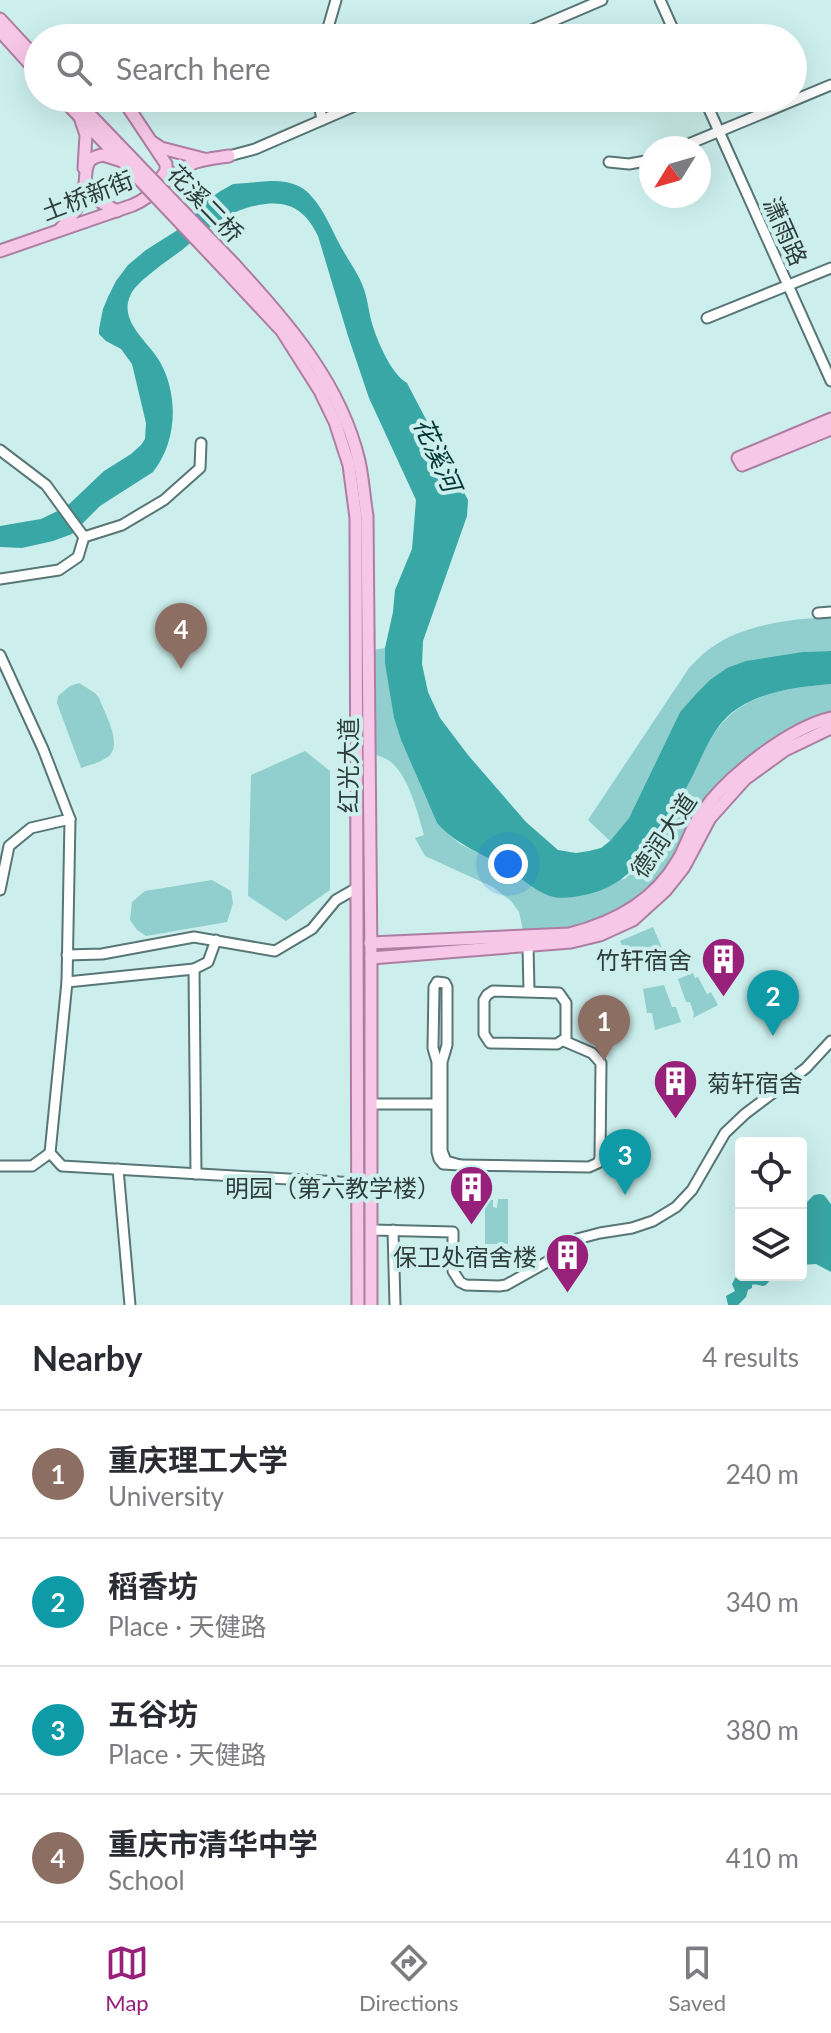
<!DOCTYPE html>
<html lang="en">
<head>
<meta charset="utf-8">
<style>
	:root { --surface:#fff; --page:#f7f7f7; --text:#2b2b33; --muted:#7c7c81; --line:#e1e1e2; --accent:#97207b }
	body { margin:0; font-family:Lato,"Noto Sans SC",sans-serif; background:var(--page); color:var(--text) }
	.controls { position:absolute; right:24px; bottom:24px; display:grid; overflow:hidden; border-radius:8px; box-shadow:0 8px 32px #0002 }
	.controls button { width:72px; height:72px; display:grid; place-items:center; padding:0; border:0; border-bottom:2px solid var(--line); background:var(--surface); color:var(--text); font:40px sans-serif }
	.compass { position:absolute; left:639px; top:136px; width:72px; height:72px; border-radius:50%; background:var(--surface); box-shadow:0 8px 32px #0002; rotate:233deg }
	.you { position:absolute; left:508px; top:864px; width:28px; height:28px; margin:-20px; border:6px solid #fff; border-radius:50%; background:#1a73e8; box-shadow:0 0 0 12px #1a73e833 }
	.badge { display:grid; place-items:center; width:52px; height:52px; border-radius:50%; background:var(--accent); color:#fff; font-size:26px; font-weight:700 }
	.pin { position:absolute; translate:-50% -66px; filter:drop-shadow(0 2px 4px #0008) }
	.pin::after { content:''; position:absolute; top:42px; width:28px; height:24px; background:inherit; clip-path:polygon(0 0,100% 0,50% 100%) }
	.list { margin:0; padding:0; list-style:none }
	h2 { display:flex; justify-content:space-between; align-items:center; height:104px; margin:0; padding:0 32px; font-size:34px }
	h2 small { font-size:26px; font-weight:400; color:var(--muted) }
	.list li { display:grid; grid-template-columns:52px 1fr auto; gap:24px; align-items:center; box-sizing:border-box; height:128px; padding:0 32px; border-top:2px solid var(--line) }
	.list b { display:block; font-size:30px; white-space:nowrap }
	.list p { margin:0; font-size:26px; white-space:nowrap; color:var(--muted) }
	.list em { font-size:26px; font-style:normal; color:var(--muted) }
	.icon { flex:none; width:44px; height:44px; fill:none; stroke:currentColor; stroke-width:2; stroke-linecap:round; stroke-linejoin:round }
	.map { position:relative; flex:none; width:831px; height:1305px; overflow:hidden }
	.search { position:absolute; background:var(--surface); box-shadow:0 8px 32px #0002; left:24px; right:24px; top:24px; height:88px; display:flex; align-items:center; gap:20px; box-sizing:border-box; padding:0 28px; border-radius:44px; color:var(--muted); font-size:30px }
	.sheet { height:616px; background:var(--surface) }
	nav { display:flex; justify-content:space-around; align-items:center; box-sizing:border-box; height:112px; border-top:2px solid var(--line); background:var(--surface); font-size:22px; color:var(--muted) }
	nav a { display:grid; justify-items:center; gap:4px }
	nav .on { color:var(--accent) }
	.map>svg:first-child { display:block }
</style>
</head>
<body>
<div class="map">
<svg width="831" height="1305" viewBox="0 0 831 1305">
	<rect width="100%" height="100%" fill="#ccefed"/>
	<g fill="#90cfcd">
		<path d="M 831,617 L 831,651 L 803,652 L 695,695 L 680,712 L 629,818 L 610,841 L 588,820 L 689,668 C 695,662 701,655 708,650 C 741,624 791,619 831,617 Z"/>
		<path d="M 385,648 L 394,718 L 401,740 L 437,823 L 460,844 L 497,862 L 537,889 L 625,879 C 656,850 676,807 695,770 C 704,752 712,732 727,718 C 753,692 796,687 831,684 L 831,715 L 777,739 L 654,884 L 625,909 L 596,924 L 561,929 L 523,930 L 519,912 L 511,901 L 493,887 L 425,856 L 415,838 L 424,835 C 418,813 409,778 392,763 C 388,759 380,756 374,754 L 373,650 Z"/>
		<path d="M 79,683 L 95,693 L 99,698 C 105,714 125,747 106,758 C 99,763 89,765 81,768 L 57,703 L 58,696 L 70,686 Z"/>
		<polygon points="305,751 330,771 330,890 286,921 248,896 251,775"/>
		<polygon points="212,880 231,891 233,903 227,922 146,936 137,930 130,920 132,902 145,891"/>
		<polygon points="653,927 665,955 633,970 620,941"/>
		<polygon points="693,973 695,978 698,977 707,994 711,992 718,1005 693,1018 694,1014 690,1002 686,1002 678,979"/>
		<polygon points="664,985 672,1007 676,1007 681,1022 655,1030 652,1013 647,1013 643,989"/>
		<polygon points="498,1199 508,1199 508,1244 485,1244 485,1200 493,1200 493,1207 497,1208"/>
	</g>
	<g fill="#38a7a5">
		<path d="M 270,181 C 283,181 294,182 305,190 C 324,206 332,232 344,252 C 352,266 362,279 366,296 C 368,304 369,312 371,320 C 376,338 390,373 407,383 L 468,500 L 467,516 L 423,641 L 422,664 L 428,692 L 440,718 L 468,755 L 526,822 L 558,850 L 576,853 L 589,851 L 601,848 L 610,841 L 629,818 L 680,712 L 695,695 L 710,680 L 727,668 L 746,661 L 803,652 L 831,651 L 831,684 C 796,687 755,692 728,716 C 710,733 702,758 691,779 C 666,825 641,885 584,895 C 574,897 564,899 554,897 C 539,894 525,881 512,872 C 487,855 457,846 437,823 L 401,740 L 394,718 L 385,663 L 385,648 L 393,612 L 395,590 L 412,549 L 416,500 L 369,398 L 348,336 L 318,236 C 307,213 292,201 266,204 C 229,208 209,228 182,250 C 170,259 137,281 131,294 C 117,321 149,342 160,362 C 179,396 177,442 153,472 L 100,506 L 72,534 L 53,541 L 22,548 L 0,547 L 0,526 L 41,519 L 66,507 L 104,471 L 131,454 L 141,445 L 145,439 L 146,423 L 132,364 L 121,349 L 106,341 L 99,334 L 99,329 L 103,309 L 108,297 L 116,281 L 128,265 L 146,250 L 176,231 L 201,205 L 219,192 L 233,184 Z"/>
		<polygon points="820,1194 824,1195 831,1204 831,1272 816,1264 801,1265 801,1203 806,1203 814,1195"/>
		<path d="M 743,1275 L 779,1275 L 771,1277 C 764,1293 761,1282 752,1285 L 752,1288 L 748,1290 L 746,1297 L 738,1305 L 728,1305 L 726,1296 L 735,1291 L 732,1284 L 735,1278 Z"/>
	</g>
	<g fill="none" stroke-linecap="round" stroke-linejoin="round">
		<defs>
			<g id="minor">
				<polyline points="660,0 677,38"/>
				<polyline points="325,38 336,0"/>
				<polyline points="513,38 602,0"/>
				<polyline points="318,98 322,120"/>
				<polyline points="704,98 831,381"/>
				<polyline points="679,148 831,85"/>
				<polyline points="229,156 255,149 373,98"/>
				<polyline points="609,162 629,164 651,160"/>
				<polyline points="707,318 831,268"/>
				<polyline points="0,450 46,485 84,537"/>
				<polyline points="0,579 59,570 78,557 84,537 122,525 164,500 200,468 201,443"/>
				<polyline points="818,613 831,612"/>
				<polyline points="0,655 43,749 70,819 67,982 50,1153 62,1166 356,1183"/>
				<polyline points="0,890 9,846 31,828 70,819"/>
				<polyline points="528,946 529,991"/>
				<polyline points="67,955 102,954 194,937 275,951 312,929 336,900 357,888"/>
				<polyline points="194,969 208,962 216,940"/>
				<polyline points="67,982 194,969 196,1174"/>
				<polygon points="437,982 445,983 447,987 447,1045 442,1062 442,1151 446,1161 460,1165 443,1164 439,1159 437,1152 437,1062 433,1048 434,987"/>
				<polygon points="493,991 559,993 566,1003 566,1038 557,1044 490,1043 484,1034 484,1000 487,995"/>
				<polyline points="371,1104 440,1104"/>
				<polyline points="460,1165 589,1167 598,1163 600,1158 601,1063 592,1053 564,1041"/>
				<polyline points="0,1166 32,1166 50,1153"/>
				<polyline points="118,1169 130,1305"/>
				<polyline points="372,1230 453,1232 453,1271 460,1282 466,1285 499,1286 506,1285 547,1262 577,1239 600,1233 632,1228 653,1221 676,1207 692,1190 725,1133 745,1114 806,1068 831,1041"/>
				<polyline points="393,1230 395,1305"/>
			</g>
			<g id="major">
				<polyline points="0,19 38,60"/>
				<polyline points="0,31 38,73"/>
				<polyline points="62,98 139,179"/>
				<polyline points="74,98 145,172"/>
				<polyline points="122,98 166,164 166,171 161,178"/>
				<polyline points="80,117 86,135 84,168"/>
				<polyline points="152,142 161,148 204,159"/>
				<polyline points="82,189 88,195 117,211"/>
				<path d="M 61,228 C 74,216 82,201 85,183 C 86,178 85,170 88,164 C 90,158 97,156 103,155 L 122,161"/>
				<path d="M 0,251 L 133,205 C 155,196 169,174 191,164 C 202,159 216,158 229,156"/>
				<path d="M 234,264 C 287,323 340,381 359,461 C 363,479 364,498 367,516 L 371,958 L 371,1305"/>
				<polyline points="226,271 282,331 320,391 335,422 349,465 356,518 358,1305"/>
				<polyline points="831,419 738,458 742,465 831,429"/>
				<path d="M 370,943 L 569,934 C 614,923 654,902 678,860 C 687,845 692,825 703,811 C 728,776 789,728 831,718"/>
				<polyline points="371,958 571,942 600,935 633,920 665,891 684,867 710,818 745,779 785,750 831,728"/>
			</g>
		</defs>
		<use href="#minor" stroke="#577675" stroke-width="13"/>
		<use href="#major" stroke="#ad7ea1" stroke-width="15"/>
		<use href="#minor" stroke="#fff" stroke-width="9"/>
		<use href="#major" stroke="#f7c7e7" stroke-width="11"/>
		<defs>
			<g id="major-bridge">
				<polyline points="145,172 234,264"/>
				<polyline points="139,179 226,271"/>
			</g>
		</defs>
		<use href="#major-bridge" stroke="#ad7ea1" stroke-width="15" stroke-linecap="butt"/>
		<use href="#major-bridge" stroke="#f7c7e7" stroke-width="11"/>
	</g>
	<defs>
		<symbol id="building-pin" viewBox="-11 -11 22 30"><path d="M0 17L-7.5 6A9.5 9.5 0 1 1 7.5 6Z" fill="#97207b" stroke="#ccefed"/><path d="M-4-6H4V6H1V3H-1V6H-4ZM-2.5-4.3h1.7v1.8h-1.7ZM.8-4.3h1.7v1.8H.8ZM-2.5-1h1.7V.8h-1.7ZM.8-1h1.7V.8H.8Z" fill="#fff"/></symbol>
	</defs>
	<g fill-rule="evenodd">
		<use href="#building-pin" x="698" y="934" width="51" height="69"/>
		<use href="#building-pin" x="650" y="1056" width="51" height="69"/>
		<use href="#building-pin" x="446" y="1162" width="51" height="69"/>
		<use href="#building-pin" x="542" y="1230" width="51" height="69"/>
	</g>
	<g text-anchor="middle" dominant-baseline="central" stroke-width="8" stroke-linejoin="round" paint-order="stroke">
		<g font-size="24" fill="#2f3c3c" stroke="#ccefed">
			<text transform="translate(87 195) rotate(-21)">土桥新街</text>
			<text transform="translate(206 203) rotate(46)">花溪二桥</text>
			<text transform="translate(786 231) rotate(66)">潇雨路</text>
			<text transform="translate(347 765) rotate(-90)">红光大道</text>
			<text transform="translate(663 835) rotate(-56)">德润大道</text>
		</g>
		<g font-size="24" fill="#2f3c3c" stroke="#ccefed" text-anchor="end">
			<text x="692" y="959">竹轩宿舍</text>
			<text x="707" y="1082" text-anchor="start">菊轩宿舍</text>
			<text x="441" y="1187">明园（第六教学楼）</text>
			<text x="537" y="1256">保卫处宿舍楼</text>
		</g>
		<g font-size="26" font-style="italic" fill="#033737" stroke="#ccefed">
			<text transform="translate(438 454) rotate(66)">花溪河</text>
		</g>
	</g>
</svg>
<div class="controls">
<button><svg class="icon" aria-label="locate" viewBox="0 0 24 24"><circle cx="12" cy="12" r="6"/><path d="M12 2v4M12 18v4M2 12h4M18 12h4"/></svg></button>
<button><svg class="icon" aria-label="layers" viewBox="0 0 24 24"><path d="M12 4l9 5-9 5-9-5zM3 14l9 5 9-5"/></svg></button>
</div>
<svg class="compass" viewBox="-18 -18 36 36"><path d="M0-13l5 13h-10z" fill="#e53935"/><path d="M0 13l5-13h-10z" fill="#7c7c81"/></svg>
<div class="you"></div>
<div class="pin badge" style="left:604px;top:1061px;background:#8d6e63">1</div>
<div class="pin badge" style="left:773px;top:1036px;background:#0f9aa8">2</div>
<div class="pin badge" style="left:625px;top:1195px;background:#0f9aa8">3</div>
<div class="pin badge" style="left:181px;top:669px;background:#8d6e63">4</div>
<div class="search"><svg class="icon" aria-label="search" viewBox="0 0 24 24"><circle cx="10" cy="10" r="6"/><path d="M15 15l6 6"/></svg>Search here</div>
</div>
<section class="sheet">
<h2>Nearby<small>4 results</small></h2>
<ul class="list">
<li><span class="badge" style="background:#8d6e63">1</span><div><b>重庆理工大学</b><p>University</p></div><em>240 m</em></li>
<li><span class="badge" style="background:#0f9aa8">2</span><div><b>稻香坊</b><p>Place · 天健路</p></div><em>340 m</em></li>
<li><span class="badge" style="background:#0f9aa8">3</span><div><b>五谷坊</b><p>Place · 天健路</p></div><em>380 m</em></li>
<li><span class="badge" style="background:#8d6e63">4</span><div><b>重庆市清华中学</b><p>School</p></div><em>410 m</em></li>
</ul>
</section>
<nav>
<a class="on"><svg class="icon" aria-label="map" viewBox="0 0 24 24"><path d="M3 6l6-2 6 2 6-2v14l-6 2-6-2-6 2zM9 4v14M15 6v14"/></svg>Map</a>
<a><svg class="icon" aria-label="directions" viewBox="0 0 24 24"><path d="M12 3l9 9-9 9-9-9zM9 14v-3h6M13 9l2 2-2 2"/></svg>Directions</a>
<a><svg class="icon" aria-label="saved" viewBox="0 0 24 24"><path d="M7 4h10v16l-5-4-5 4z"/></svg>Saved</a>
</nav>
</body>
</html>
